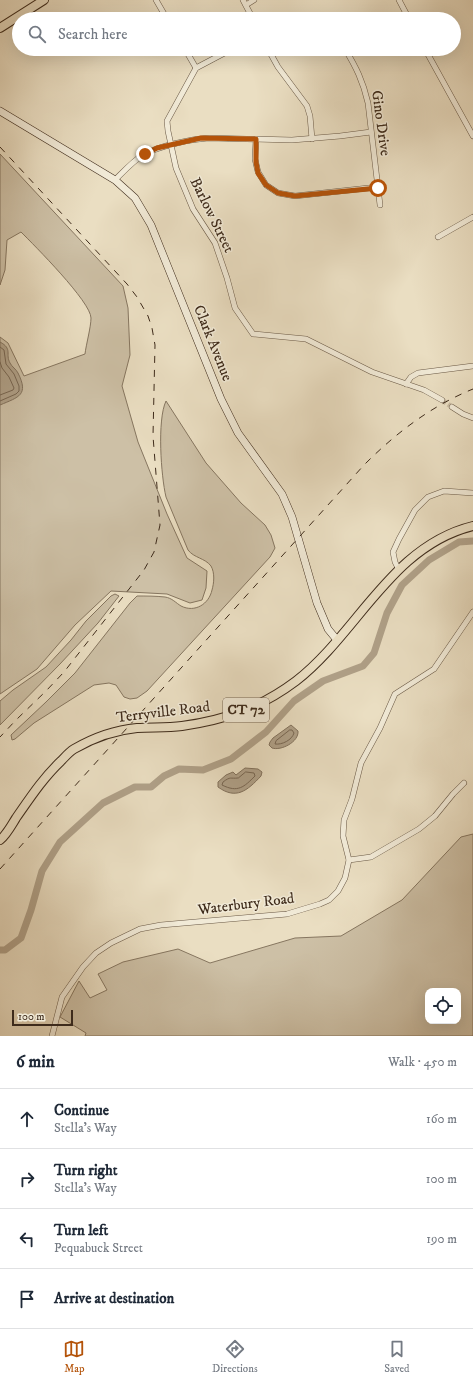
<!DOCTYPE html>
<html lang="en">
<head>
<meta charset="utf-8">
<style>
	:root { --surface:#fff; --page:#f6f6f7; --text:#1f2937; --muted:#747a83; --line:#e0e1e3; --accent:#b45309 }
	body { margin:0; font-family:"IM FELL DW Pica",serif; background:var(--page); color:var(--text) }
	.controls { position:absolute; right:12px; bottom:12px; display:grid; overflow:hidden; border-radius:8px; box-shadow:0 4px 16px #0002 }
	.controls button { width:36px; height:36px; display:grid; place-items:center; padding:0; border:0; border-bottom:1px solid var(--line); background:var(--surface); color:var(--text); font:20px sans-serif }
	.scale { position:absolute; left:12px; bottom:10px; width:61px; box-sizing:border-box; padding-left:4px; border:2px solid #3e2b1b; border-top:0; font-size:11px; line-height:14px; white-space:nowrap; color:#3e2b1b; -webkit-text-stroke:3px #f1ead7; paint-order:stroke }
	.stop { position:absolute; width:12px; height:12px; margin:-9px; border:3px solid #b45309; border-radius:50%; background:#fff }
	.stop.end { background:#b45309; border-color:#fff; box-shadow:0 1px 4px #0008 }
	.list { margin:0; padding:0; list-style:none }
	h2 { display:flex; justify-content:space-between; align-items:center; height:52px; margin:0; padding:0 16px; font-size:17px }
	h2 small { font-size:13px; font-weight:400; color:var(--muted) }
	.list li { display:grid; grid-template-columns:26px 1fr auto; gap:12px; align-items:center; box-sizing:border-box; height:60px; padding:0 16px; border-top:1px solid var(--line) }
	.list b { display:block; font-size:15px; white-space:nowrap }
	.list p { margin:0; font-size:13px; white-space:nowrap; color:var(--muted) }
	.list em { font-size:13px; font-style:normal; color:var(--muted) }
	.icon { flex:none; width:22px; height:22px; fill:none; stroke:currentColor; stroke-width:2; stroke-linecap:round; stroke-linejoin:round }
	.map { position:relative; flex:none; width:473px; height:1036px; overflow:hidden }
	.search { position:absolute; background:var(--surface); box-shadow:0 4px 16px #0002; left:12px; right:12px; top:12px; height:44px; display:flex; align-items:center; gap:10px; box-sizing:border-box; padding:0 14px; border-radius:22px; color:var(--muted); font-size:15px }
	.sheet { height:292px; background:var(--surface) }
	nav { display:flex; justify-content:space-around; align-items:center; box-sizing:border-box; height:56px; border-top:1px solid var(--line); background:var(--surface); font-size:11px; color:var(--muted) }
	nav a { display:grid; justify-items:center; gap:2px }
	nav .on { color:var(--accent) }
	.map>svg:first-child { display:block }
</style>
</head>
<body>
<div class="map">
<svg width="473" height="1036" viewBox="0 0 473 1036">
	<rect width="100%" height="100%" fill="#eadec2"/>
	<filter id="stains"><feTurbulence type="fractalNoise" baseFrequency=".005" numOctaves="4"/><feColorMatrix values="0 0 0 0 .2 0 0 0 0 .09 0 0 0 0 .02 0 0 0 .5 -.17"/></filter>
	<radialGradient id="worn" r=".72"><stop offset=".6" stop-color="#630" stop-opacity="0"/><stop offset="1" stop-color="#630" stop-opacity=".3"/></radialGradient>
	<g fill="#cdc0a6" stroke="#867660" fill-rule="evenodd">
		<path d="M 0,154 L 123,286 L 128,308 L 130,355 L 122,386 L 138,442 L 167,514 L 187,558 L 207,571 L 206,588 L 202,600 L 190,603 L 167,594 L 111,591 L 75,625 L 37,669 L 0,694 L 0,337 L 8,343 L 24,376 L 85,354 C 86,345 91,327 91,318 C 91,302 34,245 21,232 L 7,240 L 5,270 L 0,285 Z"/>
		<path d="M 166,401 L 206,463 L 241,503 L 265,525 L 271,535 L 275,548 L 270,557 L 147,691 L 137,698 L 130,699 L 124,697 L 116,685 L 109,683 L 94,685 L 34,723 L 15,739 L 12,740 L 11,735 L 46,702 L 75,673 L 130,603 L 137,596 C 146,596 156,596 165,597 C 172,598 176,603 181,606 C 195,613 209,604 212,590 C 214,583 215,573 211,566 C 205,558 194,558 188,550 L 166,497 C 161,476 157,420 166,401 Z"/>
		<polygon points="115,594 119,596 98,623 60,664 0,725 0,701 13,690 46,667 71,640 86,621 111,596"/>
		<path d="M 473,834 L 473,1036 L 85,1036 L 86,1033 L 60,1017 L 79,981 L 90,998 L 107,990 L 98,974 L 123,962 L 178,949 L 210,963 L 295,938 L 341,936 L 402,900 L 461,837 ZM 428,991 L 458,991 L 458,1021 L 428,1021 Z"/>
	</g>
	<g fill="#b0a189" stroke="#82725d">
		<path d="M 0,342 C 13,349 5,354 10,363 C 12,367 16,369 18,373 C 29,395 19,397 0,405 Z"/>
		<path d="M 291,725 L 298,731 C 299,742 281,751 272,748 L 269,745 L 270,742 L 273,738 Z"/>
		<path d="M 245,768 L 258,769 L 262,772 L 261,776 C 247,791 236,800 218,787 L 218,782 L 226,775 L 233,772 L 236,775 Z"/>
	</g>
	<g fill="none" stroke-linecap="round" stroke-linejoin="round">
		<g stroke="#776652" stroke-width="1">
			<polyline points="0,347 4,350 6,364 14,374 19,386 19,391 16,394 0,401"/>
			<polyline points="0,362 2,368 9,377 14,388 13,390 0,395"/>
			<path d="M 290,730 L 292,730 L 294,733 C 292,740 282,745 275,744 L 276,741 Z"/>
			<path d="M 246,772 L 254,773 L 255,776 C 244,787 238,793 222,785 L 223,782 C 231,776 230,779 238,778 Z"/>
		</g>
		<polyline stroke="#b0a189" stroke-width="7" points="0,950 5,950 21,938 31,910 42,871 60,842 103,803 135,787 151,787 164,776 179,769 203,770 231,759 266,732 294,701 323,681 363,666 374,653 387,613 402,585 429,560 459,542 473,541"/>
		<polyline stroke="#c8baa1" stroke-width="5" stroke-dasharray="5 2.5" stroke-linecap="butt" points="442,400 452,407"/>
		<defs>
			<g id="minor">
				<polyline points="156,0 167,19"/>
				<polyline points="243,0 253,19"/>
				<polyline points="399,0 409,19"/>
				<polyline points="246,5 254,0"/>
				<polyline points="185,49 196,68"/>
				<polyline points="232,49 196,68 167,121 168,131 176,168 193,209 215,243 227,278 235,308 253,334 306,339 372,372 424,390 442,400"/>
				<polyline points="268,49 278,67 307,106 310,116 312,139"/>
				<path d="M 345,49 C 356,67 363,81 368,103 L 380,205"/>
				<polyline points="425,49 473,136"/>
				<polyline points="256,139 255,159 258,172 266,185 278,193 295,196 378,187"/>
				<path d="M 115,180 C 124,171 133,161 143,155 C 158,146 192,139 209,138 L 292,140 L 340,136 L 371,132"/>
				<polyline points="438,237 473,217"/>
				<polyline points="406,384 411,377 418,373 473,366"/>
				<polyline points="452,407 463,414 473,418"/>
				<polyline points="399,570 395,562 393,552 399,539 415,510 428,497 444,491 473,493"/>
				<polyline points="349,860 371,857 419,829 435,816 453,794 464,783"/>
				<polyline points="52,1036 62,997 83,967 96,953 111,943 140,929 161,925 287,914 320,904 329,900 338,891 345,878 349,860 343,836 344,820 352,799 361,763 380,728 395,694 434,669 473,612"/>
			</g>
			<polyline id="secondary" points="0,111 115,180 135,198 151,225 221,399 238,433 282,494 292,517 317,603 328,629 337,640"/>
			<g id="trunk">
				<polyline points="0,28 44,0"/>
				<path d="M 0,840 C 7,834 11,826 16,818 C 30,798 43,778 61,761 C 65,757 69,752 74,749 C 93,738 115,730 137,728 C 152,727 167,728 182,726 C 225,720 260,708 296,681 C 358,633 391,546 473,526"/>
			</g>
		</defs>
		<use href="#minor" stroke="#695845" stroke-width="6"/>
		<use href="#secondary" stroke="#3e2b1b" stroke-width="8"/>
		<use href="#trunk" stroke="#3e2b1b" stroke-width="10"/>
		<use href="#minor" stroke="#f1ead7" stroke-width="5"/>
		<use href="#secondary" stroke="#f1ead7" stroke-width="7"/>
		<use href="#trunk" stroke="#eadec2" stroke-width="8"/>
		<g stroke="#3e2b1b" stroke-width="1" stroke-dasharray="7 7" stroke-linecap="butt">
			<polyline points="0,147 127,284 137,297 148,316 152,328 155,345 153,436 160,525 154,552 144,570 64,672 46,691 16,720 0,737"/>
			<path d="M 0,869 L 364,465 C 396,433 431,406 473,389"/>
		</g>
	</g>
	<g fill="none" stroke-linecap="round" stroke-linejoin="round">
		<polyline stroke="#b45309" stroke-width="5" points="145,154 157,148 201,138 256,139 256,162 258,173 266,185 278,193 295,196 378,188"/>
	</g>
	<g text-anchor="middle" dominant-baseline="central" stroke-width="3" stroke-linejoin="round" paint-order="stroke">
		<rect fill="#f1ead7" stroke="#746453" stroke-width="1" x="223" y="698" width="46" height="24" rx="3"/>
		<g font-size="14" font-weight="bold" fill="#3e2b1b">
			<text x="246" y="710">CT 72</text>
		</g>
		<g font-size="15" fill="#3e2b1b" stroke="#f1ead7">
			<text transform="translate(381 123) rotate(82)">Gino Drive</text>
			<text transform="translate(212 215) rotate(64)">Barlow Street</text>
			<text transform="translate(213 343) rotate(68)">Clark Avenue</text>
			<text transform="translate(163 712) rotate(-7)">Terryville Road</text>
			<text transform="translate(246 904) rotate(-7)">Waterbury Road</text>
		</g>
	</g>
	<rect width="100%" height="100%" filter="url(#stains)"/>
	<rect width="100%" height="100%" fill="url(#worn)"/>
</svg>
<div class="controls">
<button><svg class="icon" aria-label="locate" viewBox="0 0 24 24"><circle cx="12" cy="12" r="6"/><path d="M12 2v4M12 18v4M2 12h4M18 12h4"/></svg></button>
</div>
<div class="scale">100 m</div>
<div class="stop" style="left:378px;top:188px"></div>
<div class="stop end" style="left:145px;top:154px"></div>
<div class="search"><svg class="icon" aria-label="search" viewBox="0 0 24 24"><circle cx="10" cy="10" r="6"/><path d="M15 15l6 6"/></svg>Search here</div>
</div>
<section class="sheet">
<h2>6 min<small>Walk · 450 m</small></h2>
<ul class="list">
<li><svg class="icon" aria-label="ahead" viewBox="0 0 24 24"><path d="M12 20V5M6 11l6-6 6 6"/></svg><div><b>Continue</b><p>Stella's Way</p></div><em>160 m</em></li>
<li><svg class="icon" aria-label="right" viewBox="0 0 24 24"><path d="M7 20v-9h11M14 6l5 5-5 5"/></svg><div><b>Turn right</b><p>Stella's Way</p></div><em>100 m</em></li>
<li><svg class="icon" aria-label="left" viewBox="0 0 24 24"><path d="M17 20v-9H6M10 6l-5 5 5 5"/></svg><div><b>Turn left</b><p>Pequabuck Street</p></div><em>190 m</em></li>
<li><svg class="icon" aria-label="arrive" viewBox="0 0 24 24"><path d="M6 21V4h12l-3 4 3 4H6"/></svg><div><b>Arrive at destination</b></div></li>
</ul>
</section>
<nav>
<a class="on"><svg class="icon" aria-label="map" viewBox="0 0 24 24"><path d="M3 6l6-2 6 2 6-2v14l-6 2-6-2-6 2zM9 4v14M15 6v14"/></svg>Map</a>
<a><svg class="icon" aria-label="directions" viewBox="0 0 24 24"><path d="M12 3l9 9-9 9-9-9zM9 14v-3h6M13 9l2 2-2 2"/></svg>Directions</a>
<a><svg class="icon" aria-label="saved" viewBox="0 0 24 24"><path d="M7 4h10v16l-5-4-5 4z"/></svg>Saved</a>
</nav>
</body>
</html>
